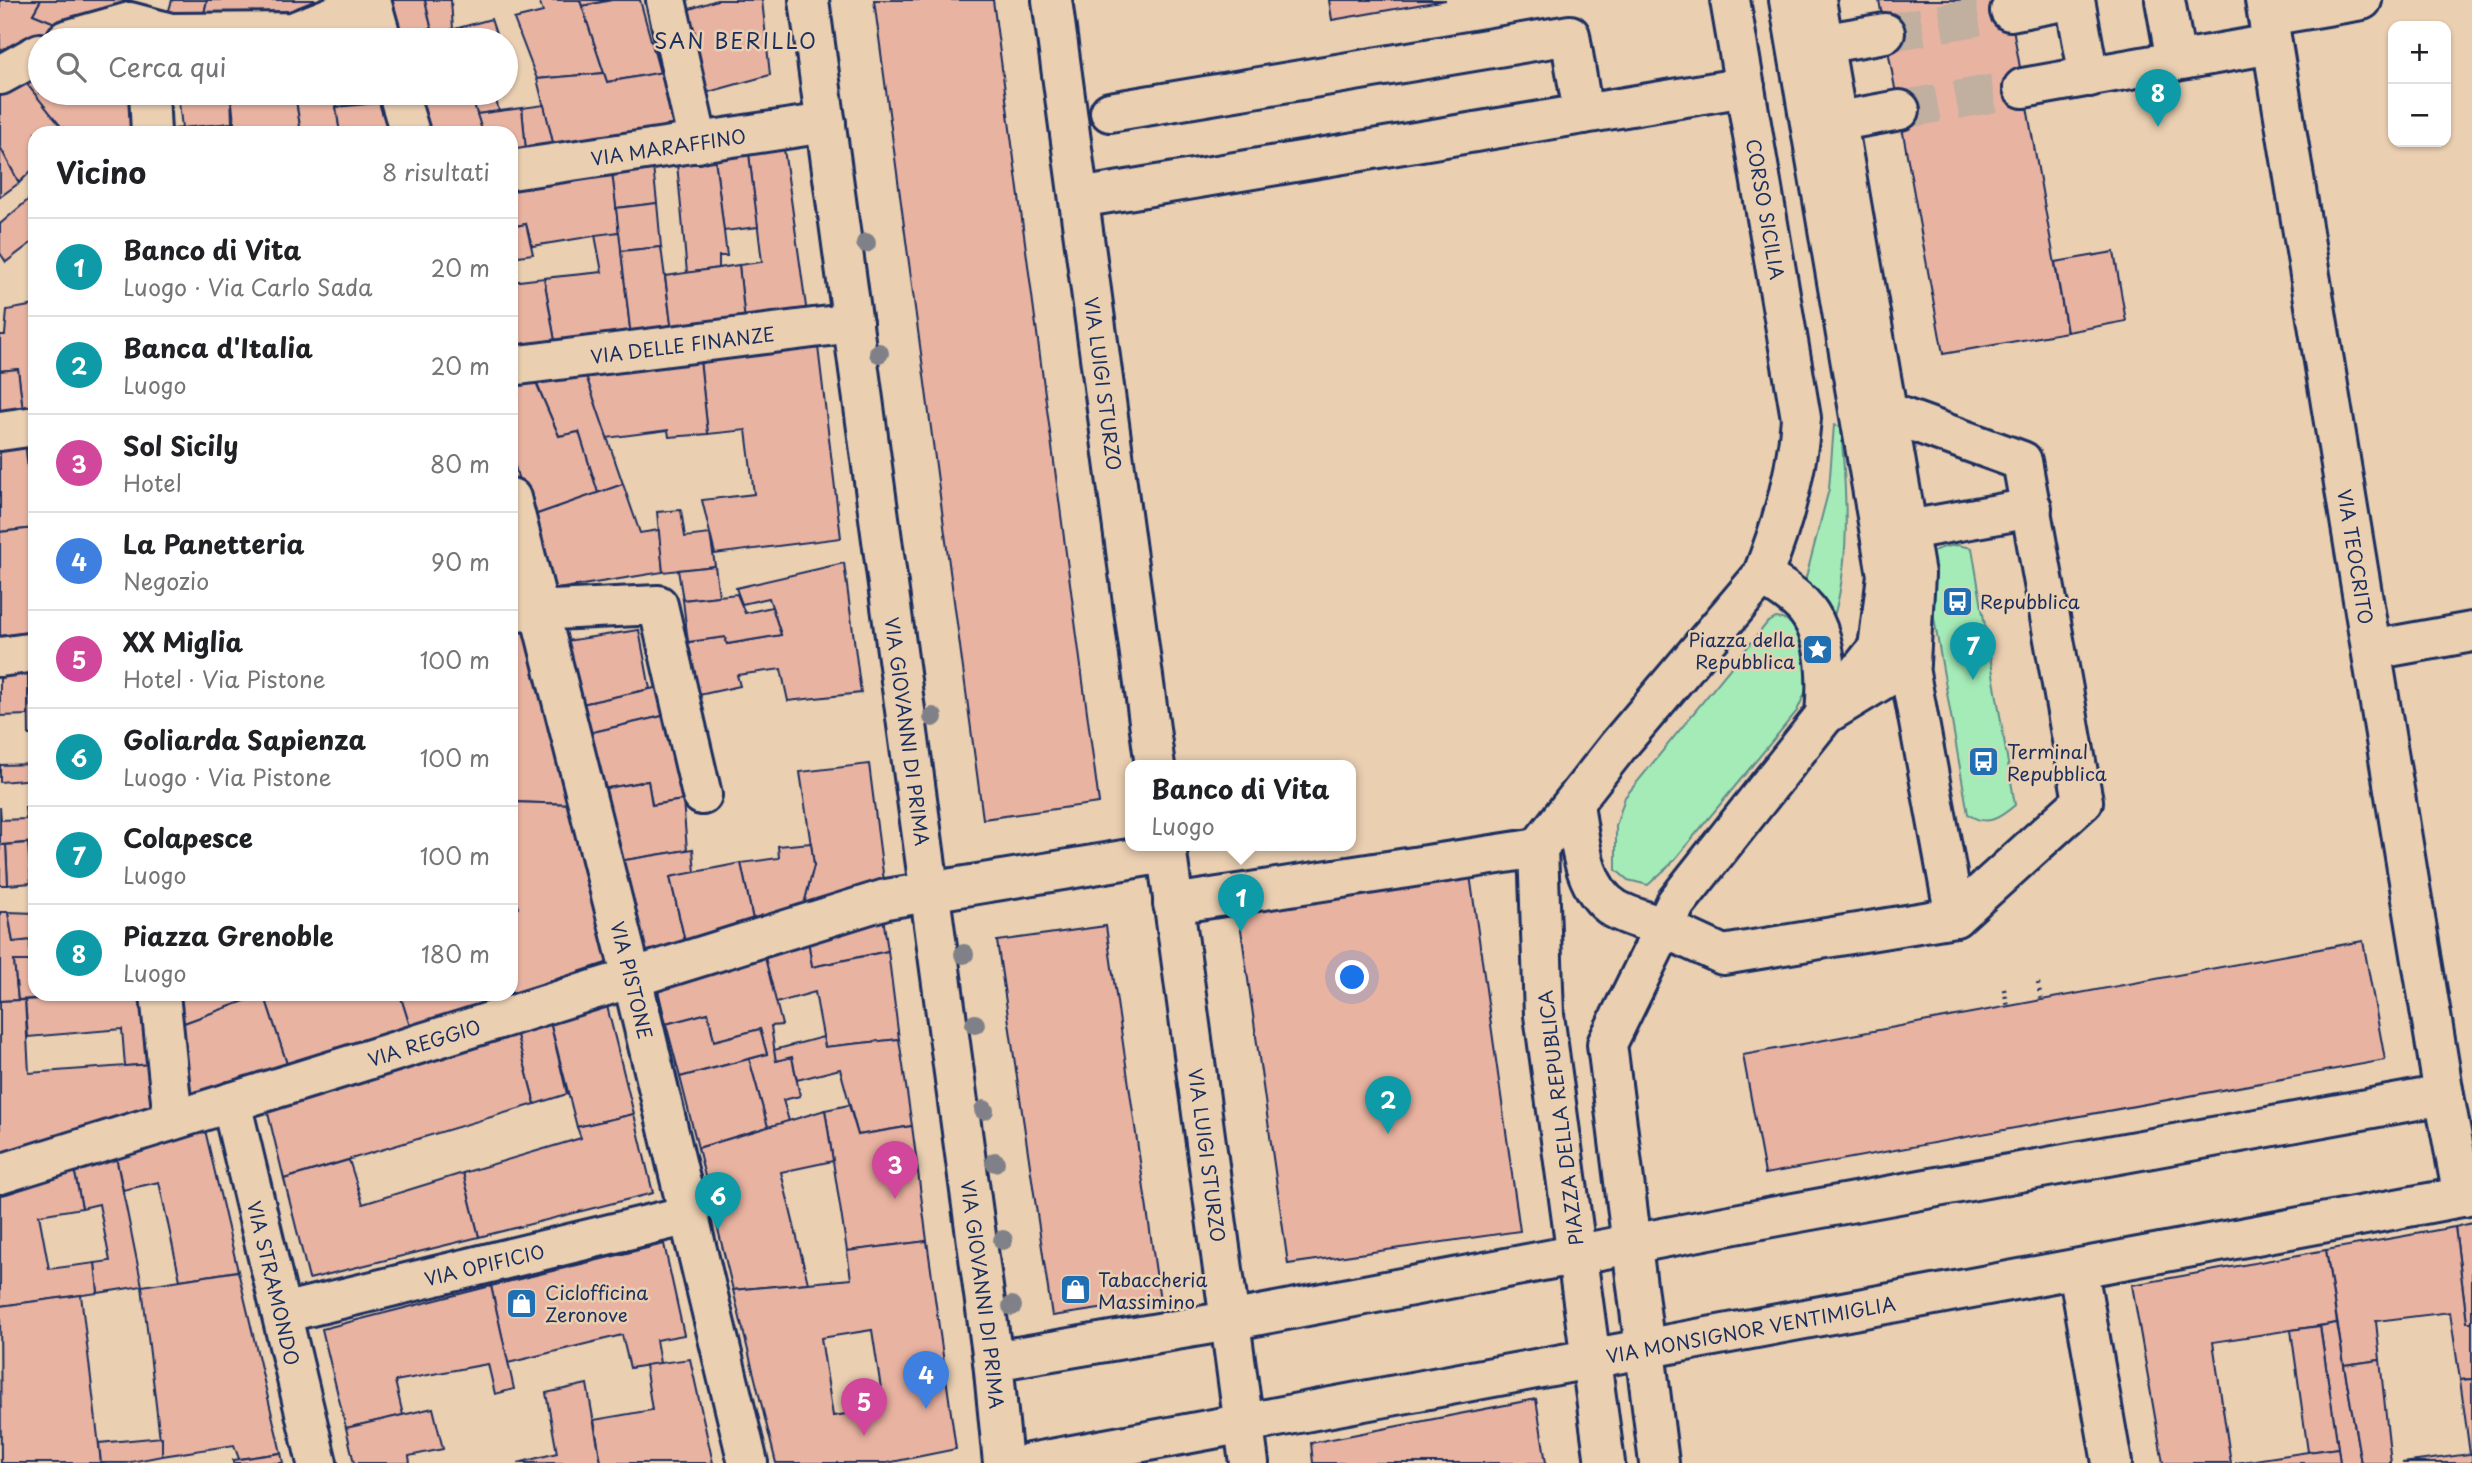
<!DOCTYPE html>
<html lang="it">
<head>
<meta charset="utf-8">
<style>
	:root { --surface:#fff; --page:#f6f6f6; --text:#202124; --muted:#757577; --line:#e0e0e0; --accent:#1f6fb2 }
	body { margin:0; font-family:"Playpen Sans",sans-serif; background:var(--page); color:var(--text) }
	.controls { position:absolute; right:21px; top:21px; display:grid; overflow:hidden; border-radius:14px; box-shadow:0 2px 5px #0004 }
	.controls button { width:63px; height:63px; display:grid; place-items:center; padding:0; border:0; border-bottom:2px solid var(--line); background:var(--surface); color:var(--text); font:35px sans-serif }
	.you { position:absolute; left:1353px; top:978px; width:24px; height:24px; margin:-18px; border:5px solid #fff; border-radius:50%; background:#1a73e8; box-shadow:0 0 0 10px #1a73e833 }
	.badge { display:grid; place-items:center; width:46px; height:46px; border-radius:50%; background:var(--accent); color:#fff; font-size:23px; font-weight:700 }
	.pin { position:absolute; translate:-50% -58px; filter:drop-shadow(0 2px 4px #0008) }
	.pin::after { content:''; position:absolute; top:37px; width:24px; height:21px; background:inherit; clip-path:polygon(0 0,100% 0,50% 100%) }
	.popup { position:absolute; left:1125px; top:760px; width:231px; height:91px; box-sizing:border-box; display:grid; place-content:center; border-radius:14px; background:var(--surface); filter:drop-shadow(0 2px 5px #0005); font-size:23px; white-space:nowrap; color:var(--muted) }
	.popup b { font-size:26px; color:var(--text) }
	.popup::after { content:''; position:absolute; left:50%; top:100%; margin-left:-14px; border:14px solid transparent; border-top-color:var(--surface) }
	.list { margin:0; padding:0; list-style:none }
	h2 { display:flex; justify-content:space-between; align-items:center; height:91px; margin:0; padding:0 28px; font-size:30px }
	h2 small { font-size:23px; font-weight:400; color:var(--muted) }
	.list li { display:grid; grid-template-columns:46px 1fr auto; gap:21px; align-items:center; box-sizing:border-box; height:98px; padding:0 28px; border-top:2px solid var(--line) }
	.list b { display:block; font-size:26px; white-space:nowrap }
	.list p { margin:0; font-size:23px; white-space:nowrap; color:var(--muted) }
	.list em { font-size:23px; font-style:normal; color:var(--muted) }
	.icon { flex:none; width:38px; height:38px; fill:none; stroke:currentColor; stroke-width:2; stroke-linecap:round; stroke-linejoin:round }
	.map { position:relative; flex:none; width:2472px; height:1463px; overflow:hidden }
	.search { position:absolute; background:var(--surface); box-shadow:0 2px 5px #0004; left:28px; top:28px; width:490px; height:77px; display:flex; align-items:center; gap:18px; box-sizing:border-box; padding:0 24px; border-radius:38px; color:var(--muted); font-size:26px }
	.panel { position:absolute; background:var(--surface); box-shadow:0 2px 5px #0004; left:28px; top:126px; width:490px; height:875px; border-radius:21px }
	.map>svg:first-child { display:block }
</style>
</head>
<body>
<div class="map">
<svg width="2472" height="1463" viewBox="0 0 2472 1463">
	<rect width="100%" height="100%" fill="#eacfb1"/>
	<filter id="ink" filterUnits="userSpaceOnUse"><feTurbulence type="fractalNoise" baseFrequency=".0143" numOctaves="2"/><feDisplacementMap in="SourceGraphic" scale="14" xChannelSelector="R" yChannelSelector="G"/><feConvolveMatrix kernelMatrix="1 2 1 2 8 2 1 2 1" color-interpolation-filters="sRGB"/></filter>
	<g filter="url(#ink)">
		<g fill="#a5ebb7" stroke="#608d8a" stroke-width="2">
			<path d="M 1834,425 L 1841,427 C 1846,494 1852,562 1831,626 L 1819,599 L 1805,581 L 1829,489 Z"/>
			<path d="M 1957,545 L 1972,548 L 2015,805 C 2001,817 1987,828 1968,814 L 1925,566 C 1929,548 1940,548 1957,545 Z"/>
			<path d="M 1776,618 C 1805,620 1811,661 1807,685 C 1806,694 1800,703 1797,711 L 1671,864 L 1648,885 L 1628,880 L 1616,870 L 1616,826 L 1625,797 L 1767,623 Z"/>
		</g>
		<g fill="#e9b3a1" stroke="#1b2f5e" stroke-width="2" fill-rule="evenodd">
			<polygon points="0,0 41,0 33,14 60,25 0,60"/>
			<polygon points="41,0 130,0 136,3 60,25 33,14"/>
			<polygon points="172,0 207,0 204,14 167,17"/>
			<polygon points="207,0 316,0 316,10 204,14"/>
			<polygon points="387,0 425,0 434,40 399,40"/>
			<polygon points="425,0 451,0 453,29 433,35"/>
			<polygon points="539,0 580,0 604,73 537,79 514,19 543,12"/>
			<polygon points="580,0 612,0 582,6"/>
			<polygon points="612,0 640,0 660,73 607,82 582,6"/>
			<polygon points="717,0 762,0 770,75 705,93 687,10"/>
			<polygon points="874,0 993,0 1099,803 983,819"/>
			<polygon points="1329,0 1446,0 1332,20"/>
			<polygon points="1879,0 2008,0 2067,332 1943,354"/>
			<polygon points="364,16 371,40 310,40"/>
			<polygon points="491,19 498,40 434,40 433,35"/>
			<polygon points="40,71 40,93 132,93 138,133 66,133 22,78"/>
			<polygon points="668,71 673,131 554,147 537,79 604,73 607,82"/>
			<polygon points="22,78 66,133 35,133 35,167 19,183 0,147 0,91"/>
			<polygon points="178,93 231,93 232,123 182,128"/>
			<polygon points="231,93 295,93 301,133 235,133"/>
			<polygon points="295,93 334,93 340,133 301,133"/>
			<polygon points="334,93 386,93 388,102 336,107"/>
			<polygon points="414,93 449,93 449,96 471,93 483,133 426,133"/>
			<polygon points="471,93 494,93 499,111 477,114"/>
			<polygon points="388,102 396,133 340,133 336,107"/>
			<polygon points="544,105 554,147 526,151 522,108"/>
			<polygon points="522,108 526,151 511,153 511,133 483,133 477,114"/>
			<polygon points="232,123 235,133 164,133 164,130"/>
			<polygon points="0,147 19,183 0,197"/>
			<polygon points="784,149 807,314 745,322 739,265 762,262 749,154"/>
			<polygon points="749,154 758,227 724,231 715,158"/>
			<polygon points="715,158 727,256 719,256 719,268 687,273 677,163"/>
			<polygon points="653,167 657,203 616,208 612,172"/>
			<polygon points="612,172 619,232 532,246 526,224 511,227 511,186"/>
			<polygon points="35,194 35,240 6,262 0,253 0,224"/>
			<polygon points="657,203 661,247 621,251 616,208"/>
			<polygon points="526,224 533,254 511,257 511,227"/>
			<polygon points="619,232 631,337 556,347 544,278 602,272 595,235"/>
			<polygon points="661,247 672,331 631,337 621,251"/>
			<polygon points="2114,252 2126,321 2067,332 2055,262"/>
			<polygon points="739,265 745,322 672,331 665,276"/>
			<polygon points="544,278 556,347 511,353 511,282"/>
			<polygon points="35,305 35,410 23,411 18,369 0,371 0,335 5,335 7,310"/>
			<polygon points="818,347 841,538 715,554 702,500 754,494 746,430 708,434 700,360"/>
			<polygon points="700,360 708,434 669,437 668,430 607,438 585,373"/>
			<polygon points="18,369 23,411 0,414 0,371"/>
			<polygon points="585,373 623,484 598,493 579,432 559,436 535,380"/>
			<polygon points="535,380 559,436 579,432 598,493 529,517 511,452 511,382"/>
			<polygon points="35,440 35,528 34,528 25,441"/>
			<polygon points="25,441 34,528 0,532 0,444"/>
			<polygon points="623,484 640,533 659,530 663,572 551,590 529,517"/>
			<polygon points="681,510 685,537 710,534 715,566 663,572 657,512"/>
			<polygon points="35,528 35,639 0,644 0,532"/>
			<polygon points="844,563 861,693 788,701 781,669 737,675 740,686 699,695 688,642 725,637 727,644 781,635 769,598 742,604 736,588"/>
			<polygon points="715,566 719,596 683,600 678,570"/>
			<polygon points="737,594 745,613 772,607 781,635 727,644 725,637 688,642 683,600"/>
			<polygon points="639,630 650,689 582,704 566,641"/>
			<polygon points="511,631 528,631 572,804 511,802"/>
			<polygon points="35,663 35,734 29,735 28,664"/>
			<polygon points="28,664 28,715 0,716 0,667"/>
			<polygon points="664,686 671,714 589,733 582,704"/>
			<polygon points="671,714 683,800 652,805 648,781 602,789 589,733"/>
			<polygon points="35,764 35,779 0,782 0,765"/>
			<polygon points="869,764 884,881 804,904 814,865 800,772"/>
			<polygon points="648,781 652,805 683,800 687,850 619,861 602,789"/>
			<polygon points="511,802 572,804 612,961 511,994 511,911 518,908 511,877"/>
			<polygon points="0,807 1,820 26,819 25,807 35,807 35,842 0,845"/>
			<polygon points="35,842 35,883 31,883 28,843"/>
			<polygon points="28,843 31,883 8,885 6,845"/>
			<polygon points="811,843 814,865 804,904 753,920 741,863 779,858 778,846"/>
			<polygon points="0,845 6,845 8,885 0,885"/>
			<polygon points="693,849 695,873 670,877 685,941 641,954 619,861"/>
			<polygon points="741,863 753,920 685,941 670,877"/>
			<polygon points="1469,868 1520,1231 1288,1264 1237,901"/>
			<polygon points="0,912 8,912 13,942 30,940 31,961 14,961 18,1000 0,1001"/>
			<polygon points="8,912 35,913 35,994 57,994 57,997 18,1000 14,961 31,961 30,940 13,942"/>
			<polygon points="883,917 888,951 812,967 808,940"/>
			<polygon points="1106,926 1160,1300 1052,1316 997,941"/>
			<polygon points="808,940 812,967 888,951 899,1039 825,1047 815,992 776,1003 764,954"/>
			<polygon points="2363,941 2385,1060 1765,1174 1743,1055"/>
			<polygon points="764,954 782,1025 771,1026 776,1061 792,1057 800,1096 783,1100 789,1121 768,1127 749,1059 767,1054 760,1029 714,1041 708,1013 666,1024 657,986"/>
			<polygon points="108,994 147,994 153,1064 125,1066 122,1029 28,1037 25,1000"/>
			<polygon points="173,994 264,994 176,1026"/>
			<polygon points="264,994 400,994 410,1026 288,1067"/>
			<polygon points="264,994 288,1067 183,1101 176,1026"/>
			<polygon points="400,994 510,994 410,1026"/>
			<polygon points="25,1000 29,1073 153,1064 156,1105 0,1155 0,1001"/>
			<polygon points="607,1006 634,1114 577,1127 550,1022"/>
			<polygon points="708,1013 714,1041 760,1029 767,1054 680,1077 666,1024"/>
			<polygon points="550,1022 567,1094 535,1104 516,1032"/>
			<polygon points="516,1032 535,1104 284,1179 266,1105"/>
			<polygon points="823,1037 825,1047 899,1039 912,1126 858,1135 840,1069 797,1080 792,1057 776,1061 774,1050"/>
			<polygon points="749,1059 768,1127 698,1148 680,1077"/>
			<polygon points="849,1105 858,1135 912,1126 927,1241 847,1251 825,1110"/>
			<polygon points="825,1110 833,1161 781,1172 808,1283 733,1290 698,1148"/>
			<polygon points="634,1114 653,1193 479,1237 463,1173 581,1138 577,1127"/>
			<polygon points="205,1130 238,1271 180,1280 159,1182 123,1190 116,1157"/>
			<polygon points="116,1157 142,1286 98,1293 95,1263 110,1261 99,1204 82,1208 74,1169"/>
			<polygon points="349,1160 363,1204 463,1173 479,1237 309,1279 284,1179"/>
			<polygon points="74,1169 82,1208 39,1215 49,1269 95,1263 98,1293 0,1306 0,1192"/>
			<polygon points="2472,1223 2472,1322 2467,1322 2455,1227"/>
			<polygon points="2455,1227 2467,1322 2472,1322 2472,1379 2460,1380 2450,1312 2376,1321 2380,1360 2344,1365 2326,1250"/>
			<path d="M 927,1241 L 956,1449 L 887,1463 L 776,1463 L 733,1290 L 851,1279 L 847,1251 ZM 872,1330 L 884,1408 L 833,1416 L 821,1338 Z"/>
			<polygon points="664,1244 684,1335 656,1340 660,1363 630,1368 622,1335 508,1363 491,1286"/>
			<polygon points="2326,1250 2337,1323 2213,1342 2231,1463 2163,1463 2132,1285"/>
			<polygon points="238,1271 281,1453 239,1459 234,1445 162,1456 142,1286"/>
			<polygon points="491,1286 514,1389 495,1394 488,1364 395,1381 403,1415 346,1428 322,1329"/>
			<polygon points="81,1295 101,1463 1,1463 0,1306"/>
			<polygon points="2337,1323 2344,1365 2361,1463 2340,1463 2320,1326"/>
			<polygon points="2320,1326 2338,1448 2308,1452 2291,1330"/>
			<polygon points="690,1359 713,1463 601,1463 594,1420 652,1410 645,1365"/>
			<polygon points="2380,1360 2391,1463 2361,1463 2344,1365"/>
			<polygon points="2472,1379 2472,1463 2402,1463 2470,1454 2460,1380"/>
			<polygon points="587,1384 601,1463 518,1463 557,1453 546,1393"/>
			<polygon points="1536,1399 1546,1463 1313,1463 1311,1443"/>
			<polygon points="433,1408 443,1449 409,1456 410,1463 354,1463 346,1428"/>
			<polygon points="162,1437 162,1456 126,1463 101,1463 99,1443"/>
			<polygon points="2338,1448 2340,1463 2235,1463 2308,1452"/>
			<polygon points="281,1453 283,1463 233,1463 233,1460"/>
		</g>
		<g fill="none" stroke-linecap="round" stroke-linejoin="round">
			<g stroke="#c1afa0" stroke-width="38" stroke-dasharray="38 19" stroke-linecap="butt">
				<polyline points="1885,33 2010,11"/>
				<polyline points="1900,110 2023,88"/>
			</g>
			<defs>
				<g id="minor">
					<polyline points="666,0 698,143"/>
					<path id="s1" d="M 809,0 L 993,1361 L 1003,1463"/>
					<path id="s2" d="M 1052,0 L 1155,766"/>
					<polyline points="1816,0 1915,574 1910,663"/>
					<polyline points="2075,0 2089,77"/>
					<polyline points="2165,0 2176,61"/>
					<path id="s3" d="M 2265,0 L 2444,1095"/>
					<polyline points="2010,11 2069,0"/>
					<polyline points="2268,16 2362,0"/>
					<polyline points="66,40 130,22 171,33 293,32 371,1 382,40"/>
					<polyline points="1798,48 1885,33"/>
					<polyline points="0,75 40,53"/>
					<polyline points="2023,88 2272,44"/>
					<polyline points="149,93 151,133"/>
					<polyline points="398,93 410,133"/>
					<polyline points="1110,112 1570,35 1583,114"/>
					<polyline points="1812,126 1900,110"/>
					<path id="s4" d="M 511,170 L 826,123"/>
					<polyline points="1079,198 1745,87"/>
					<path id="s5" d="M 511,366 L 853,323"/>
					<polyline points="0,431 35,426"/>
					<path id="s6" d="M 511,498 L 632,978 L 748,1463"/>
					<polyline points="1908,530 2032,508"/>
					<polyline points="511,612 658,605 702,795"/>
					<polyline points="1904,641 1955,917"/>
					<polyline points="2372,650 2472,632"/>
					<polyline points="0,657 35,652"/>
					<polyline points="1828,713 1910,663"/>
					<path id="s7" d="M 1166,846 L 1249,1463"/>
					<polyline points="1173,904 1538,848"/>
					<polyline points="1662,927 1723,955 1955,917 2083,801 2022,461 1887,412"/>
					<polyline points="160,994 173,1120"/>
					<path id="s8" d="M 231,1102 L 317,1463"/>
					<path id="s9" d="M 0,1174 L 886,899 L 1166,853"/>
					<polyline points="2078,1270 2112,1463"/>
					<path id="s10" d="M 282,1313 L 689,1215"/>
					<polyline points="993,1361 1229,1321 1772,1217 2444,1095 2463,1197"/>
				</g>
				<g id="major">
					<path d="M 1762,576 C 1777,585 1794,595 1806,609 C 1828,636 1828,681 1825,715"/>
					<path d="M 1574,804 C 1580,838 1581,888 1615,909 C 1629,917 1647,921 1662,927"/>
					<path id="s11" d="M 1030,1463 L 2472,1195"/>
					<path d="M 1605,1463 L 1544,1015 L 1538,848 L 1618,746 L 1762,576 C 1783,524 1797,473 1801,418 L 1730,0"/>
					<polyline points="1659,1463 1607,1044 1676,903 1878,648 1887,575 1789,0"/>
				</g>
			</defs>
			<use href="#minor" stroke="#1b2f5e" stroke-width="44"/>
			<use href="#major" stroke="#1b2f5e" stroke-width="44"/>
			<g stroke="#1b2f5e" stroke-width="4.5" stroke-dasharray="2 5" stroke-linecap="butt">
				<polyline points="2038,983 2041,1000"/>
				<polyline points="2004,989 2008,1007"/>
			</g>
			<use href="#minor" stroke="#eacfb1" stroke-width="38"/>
			<use href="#major" stroke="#eacfb1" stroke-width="38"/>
		</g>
		<g fill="#808188">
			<circle cx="866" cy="243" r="10"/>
			<circle cx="879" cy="353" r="10"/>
			<circle cx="933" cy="717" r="10"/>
			<circle cx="964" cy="954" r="10"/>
			<circle cx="975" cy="1024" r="10"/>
			<circle cx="984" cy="1110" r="10"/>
			<circle cx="995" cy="1162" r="10"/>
			<circle cx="1003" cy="1240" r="10"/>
			<circle cx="1012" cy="1306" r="10"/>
		</g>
	</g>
	<defs>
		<symbol id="bus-square" viewBox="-11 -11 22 22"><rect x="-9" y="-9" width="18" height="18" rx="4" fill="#1f6fb2" stroke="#eacfb1"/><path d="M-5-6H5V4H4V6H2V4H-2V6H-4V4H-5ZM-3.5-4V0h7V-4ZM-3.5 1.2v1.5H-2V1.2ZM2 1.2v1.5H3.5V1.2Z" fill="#fff"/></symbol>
		<symbol id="sight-square" viewBox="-11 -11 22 22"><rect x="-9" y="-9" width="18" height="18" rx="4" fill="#1f6fb2" stroke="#eacfb1"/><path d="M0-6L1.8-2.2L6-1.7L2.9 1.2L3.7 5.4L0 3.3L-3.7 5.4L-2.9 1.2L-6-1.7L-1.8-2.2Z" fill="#fff"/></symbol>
		<symbol id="shop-square" viewBox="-11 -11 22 22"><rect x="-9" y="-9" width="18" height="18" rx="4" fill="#1f6fb2" stroke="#eacfb1"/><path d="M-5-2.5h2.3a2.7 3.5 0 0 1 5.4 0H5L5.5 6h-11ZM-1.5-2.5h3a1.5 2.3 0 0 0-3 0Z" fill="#fff"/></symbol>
	</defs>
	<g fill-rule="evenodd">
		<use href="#bus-square" x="1940" y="584" width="35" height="35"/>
		<use href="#sight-square" x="1800" y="632" width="35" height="35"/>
		<use href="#bus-square" x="1966" y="744" width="35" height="35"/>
		<use href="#shop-square" x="1058" y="1272" width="35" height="35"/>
		<use href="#shop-square" x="504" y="1286" width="35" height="35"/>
	</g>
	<g text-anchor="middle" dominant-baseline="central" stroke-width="5" stroke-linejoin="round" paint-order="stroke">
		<g font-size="19" fill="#1b2f5e" stroke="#eacfb1">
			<text stroke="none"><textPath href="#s4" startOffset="159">VIA MARAFFINO</textPath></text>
			<text transform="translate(1766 209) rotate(80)">CORSO SICILIA</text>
			<text stroke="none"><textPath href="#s5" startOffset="173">VIA DELLE FINANZE</textPath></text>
			<text stroke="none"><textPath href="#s2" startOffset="387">VIA LUIGI STURZO</textPath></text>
			<text stroke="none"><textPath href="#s3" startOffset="564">VIA TEOCRITO</textPath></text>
			<text stroke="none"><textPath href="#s1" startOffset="738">VIA GIOVANNI DI PRIMA</textPath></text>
			<text stroke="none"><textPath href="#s6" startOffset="497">VIA PISTONE</textPath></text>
			<text stroke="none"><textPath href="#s9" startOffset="444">VIA REGGIO</textPath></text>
			<text transform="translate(1560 1118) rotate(-97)">PIAZZA DELLA REPUBLICA</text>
			<text stroke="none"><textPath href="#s7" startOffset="312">VIA LUIGI STURZO</textPath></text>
			<text stroke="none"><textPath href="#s10" startOffset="208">VIA OPIFICIO</textPath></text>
			<text stroke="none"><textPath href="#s8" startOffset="186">VIA STRAMONDO</textPath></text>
			<text stroke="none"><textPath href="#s1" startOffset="1306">VIA GIOVANNI DI PRIMA</textPath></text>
			<text stroke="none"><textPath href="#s11" startOffset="733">VIA MONSIGNOR VENTIMIGLIA</textPath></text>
		</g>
		<g font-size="19" fill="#1b2f5e" stroke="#eacfb1" text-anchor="start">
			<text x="1980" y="601">Repubblica</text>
			<text x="1795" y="639" text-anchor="end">Piazza della<tspan x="1795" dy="22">Repubblica</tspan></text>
			<text x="2007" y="751">Terminal<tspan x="2007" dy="22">Repubblica</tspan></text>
			<text x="1098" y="1279">Tabaccheria<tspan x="1098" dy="22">Massimino</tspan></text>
			<text x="545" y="1292">Ciclofficina<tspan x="545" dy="22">Zeronove</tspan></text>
		</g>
		<g font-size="21" letter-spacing="2" fill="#1b2f5e" stroke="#eacfb1">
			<text x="736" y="40">SAN BERILLO</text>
		</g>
	</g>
</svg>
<div class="controls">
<button>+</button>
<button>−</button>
</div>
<div class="you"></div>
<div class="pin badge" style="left:1241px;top:932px;background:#0f9aa8">1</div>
<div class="popup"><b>Banco di Vita</b>Luogo</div>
<div class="pin badge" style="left:1388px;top:1134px;background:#0f9aa8">2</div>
<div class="pin badge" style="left:895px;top:1199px;background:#d1479c">3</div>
<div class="pin badge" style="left:926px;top:1409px;background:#3f7fe0">4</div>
<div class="pin badge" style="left:864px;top:1436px;background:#d1479c">5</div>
<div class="pin badge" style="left:718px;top:1230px;background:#0f9aa8">6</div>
<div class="pin badge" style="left:1973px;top:680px;background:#0f9aa8">7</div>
<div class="pin badge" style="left:2158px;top:127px;background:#0f9aa8">8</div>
<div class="search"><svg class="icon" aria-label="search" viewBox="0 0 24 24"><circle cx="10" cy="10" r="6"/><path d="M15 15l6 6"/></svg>Cerca qui</div>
<section class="panel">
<h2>Vicino<small>8 risultati</small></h2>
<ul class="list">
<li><span class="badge" style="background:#0f9aa8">1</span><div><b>Banco di Vita</b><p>Luogo · Via Carlo Sada</p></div><em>20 m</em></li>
<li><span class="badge" style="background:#0f9aa8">2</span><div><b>Banca d'Italia</b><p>Luogo</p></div><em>20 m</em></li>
<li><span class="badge" style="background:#d1479c">3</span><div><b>Sol Sicily</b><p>Hotel</p></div><em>80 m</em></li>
<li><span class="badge" style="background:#3f7fe0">4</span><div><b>La Panetteria</b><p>Negozio</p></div><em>90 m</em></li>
<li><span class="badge" style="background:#d1479c">5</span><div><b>XX Miglia</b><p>Hotel · Via Pistone</p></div><em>100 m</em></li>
<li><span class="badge" style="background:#0f9aa8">6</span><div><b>Goliarda Sapienza</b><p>Luogo · Via Pistone</p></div><em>100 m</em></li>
<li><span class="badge" style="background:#0f9aa8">7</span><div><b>Colapesce</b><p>Luogo</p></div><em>100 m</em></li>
<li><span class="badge" style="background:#0f9aa8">8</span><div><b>Piazza Grenoble</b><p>Luogo</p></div><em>180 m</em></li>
</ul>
</section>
</div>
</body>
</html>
